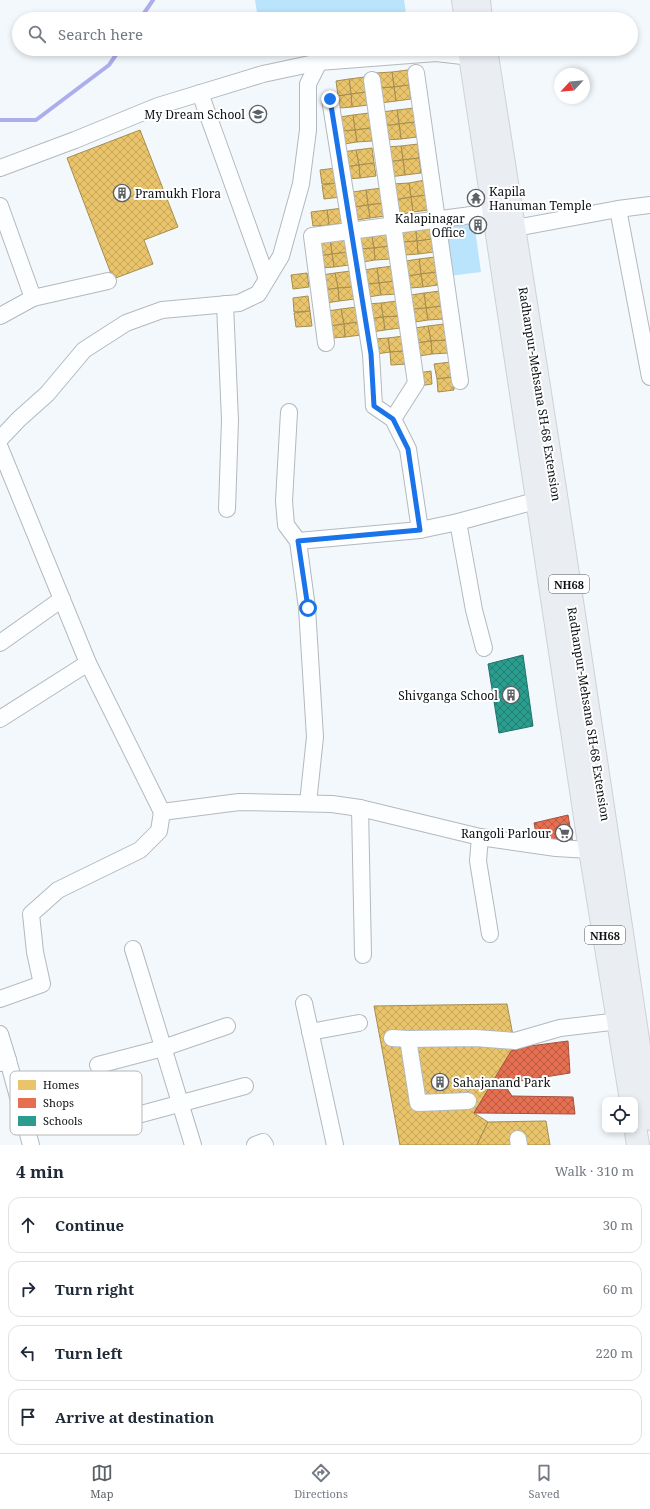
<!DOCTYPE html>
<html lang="en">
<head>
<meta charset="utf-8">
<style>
	:root { --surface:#fff; --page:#f2f2f3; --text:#1f2937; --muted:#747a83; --line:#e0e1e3; --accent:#5c6165 }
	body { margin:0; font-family:"Noto Serif",serif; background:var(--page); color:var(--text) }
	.controls { position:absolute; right:12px; bottom:12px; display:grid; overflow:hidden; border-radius:8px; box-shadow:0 2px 6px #0003 }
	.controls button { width:36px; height:36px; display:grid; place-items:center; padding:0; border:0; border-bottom:1px solid var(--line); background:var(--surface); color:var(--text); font:20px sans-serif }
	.compass { position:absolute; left:554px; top:68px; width:36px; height:36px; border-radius:50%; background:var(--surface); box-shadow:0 2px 6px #0003; rotate:244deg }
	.stop { position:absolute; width:12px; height:12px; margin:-9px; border:3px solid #1a73e8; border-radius:50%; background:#fff }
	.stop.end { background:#1a73e8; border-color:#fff; box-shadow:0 1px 4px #0008 }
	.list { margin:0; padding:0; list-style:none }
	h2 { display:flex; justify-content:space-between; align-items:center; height:52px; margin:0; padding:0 16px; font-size:17px }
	h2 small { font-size:13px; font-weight:400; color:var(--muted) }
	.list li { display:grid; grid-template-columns:26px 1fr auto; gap:12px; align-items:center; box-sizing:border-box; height:56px; margin:0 8px 8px; padding:0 8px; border:1px solid var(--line); border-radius:12px }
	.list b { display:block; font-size:15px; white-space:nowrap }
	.list em { font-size:13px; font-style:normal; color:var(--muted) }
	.icon { flex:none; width:22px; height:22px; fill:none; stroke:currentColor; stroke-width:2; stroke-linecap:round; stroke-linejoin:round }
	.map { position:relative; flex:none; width:650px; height:1145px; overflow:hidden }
	.search { position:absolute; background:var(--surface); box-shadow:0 2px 6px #0003; left:12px; right:12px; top:12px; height:44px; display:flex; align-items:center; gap:10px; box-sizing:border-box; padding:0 14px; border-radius:22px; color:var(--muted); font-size:15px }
	.sheet { height:308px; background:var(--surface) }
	nav { display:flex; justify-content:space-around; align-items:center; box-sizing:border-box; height:56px; border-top:1px solid var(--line); background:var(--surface); font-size:11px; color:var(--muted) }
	nav a { display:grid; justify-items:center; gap:2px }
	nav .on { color:var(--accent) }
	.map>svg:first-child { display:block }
</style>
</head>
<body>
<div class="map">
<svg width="650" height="1145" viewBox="0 0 650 1145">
	<defs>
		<pattern id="homes-cross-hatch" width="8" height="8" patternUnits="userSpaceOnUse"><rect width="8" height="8" fill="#e9c46a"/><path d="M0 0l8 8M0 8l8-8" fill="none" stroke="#c6a75b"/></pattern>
		<pattern id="shops-cross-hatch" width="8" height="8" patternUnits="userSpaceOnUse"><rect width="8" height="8" fill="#e76f51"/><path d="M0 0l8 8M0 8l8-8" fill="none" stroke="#b95a42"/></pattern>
		<pattern id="schools-cross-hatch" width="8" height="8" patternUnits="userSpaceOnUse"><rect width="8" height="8" fill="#2a9d8f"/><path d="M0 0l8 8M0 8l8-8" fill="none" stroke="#227f74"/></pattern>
	</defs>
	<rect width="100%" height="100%" fill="#f2f8fc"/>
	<g fill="#b9e4fb">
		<polygon points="255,0 404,0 407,19 258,19"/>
		<polygon points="262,49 317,49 262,56"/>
		<polygon points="474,222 481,272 449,276 442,225"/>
	</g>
	<g fill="url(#homes-cross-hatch)" stroke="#a68e50">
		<polygon points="408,70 409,85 394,87 392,72"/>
		<polygon points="392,72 394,87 378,88 376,73"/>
		<polygon points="365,77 367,92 351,94 349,79"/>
		<polygon points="349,79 351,94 338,96 336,81"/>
		<polygon points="409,85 411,99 396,101 394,87"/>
		<polygon points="394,87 396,101 380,103 378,88"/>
		<polygon points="367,92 368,105 352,107 351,94"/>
		<polygon points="351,94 352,107 340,108 338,96"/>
		<polygon points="414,108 415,122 399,124 397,110"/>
		<polygon points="397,110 399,124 383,126 382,112"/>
		<polygon points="369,113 371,128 355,130 353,115"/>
		<polygon points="353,115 355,130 342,131 340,117"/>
		<polygon points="415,122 417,137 401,139 399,124"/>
		<polygon points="399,124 401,139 385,140 383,126"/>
		<polygon points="371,128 372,141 357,142 355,130"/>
		<polygon points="140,130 178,227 144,240 153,264 113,279 67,158"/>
		<polygon points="355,130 357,142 344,144 342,131"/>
		<polygon points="418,144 419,158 403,160 401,146"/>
		<polygon points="401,146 403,160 387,162 386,147"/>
		<polygon points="372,148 374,163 359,165 356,150"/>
		<polygon points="356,150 359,165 345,167 343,152"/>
		<polygon points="419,158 421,173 405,175 403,160"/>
		<polygon points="403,160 405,175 389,177 387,162"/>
		<polygon points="374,163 376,176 360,178 359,165"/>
		<polygon points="359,165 360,178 347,179 345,167"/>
		<polygon points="336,168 338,183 322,184 320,170"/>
		<polygon points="425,180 427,195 411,197 409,183"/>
		<polygon points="338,183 340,197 324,199 322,185"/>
		<polygon points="409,183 411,197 395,200 393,184"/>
		<polygon points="382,188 384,203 368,205 366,190"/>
		<polygon points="366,190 368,205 355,207 353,192"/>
		<polygon points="427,195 429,210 413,212 411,197"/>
		<polygon points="411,197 413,212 397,215 395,200"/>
		<polygon points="384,203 385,216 370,218 368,205"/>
		<polygon points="368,205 370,218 357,220 355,207"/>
		<polygon points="343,208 345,223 329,225 327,210"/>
		<polygon points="327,210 329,225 313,226 311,212"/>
		<polygon points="481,221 482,228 475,229 474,222"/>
		<polygon points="431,224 432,239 417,241 415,226"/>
		<polygon points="415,226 417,241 403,242 401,228"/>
		<polygon points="387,231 389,246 374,248 371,232"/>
		<polygon points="371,232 374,248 360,249 358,234"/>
		<polygon points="346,237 348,252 332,254 330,239"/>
		<polygon points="330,239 332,254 319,256 317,241"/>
		<polygon points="432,239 434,252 418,254 417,241"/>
		<polygon points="417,241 418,254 405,255 403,242"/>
		<polygon points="389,246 391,259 375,260 374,248"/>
		<polygon points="374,248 375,260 362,262 360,249"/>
		<polygon points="348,252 349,265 334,267 332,254"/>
		<polygon points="332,254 334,267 321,268 319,256"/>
		<polygon points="435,257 437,272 421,274 419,259"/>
		<polygon points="419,259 421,274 408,276 406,261"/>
		<polygon points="393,266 395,281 379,283 377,268"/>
		<polygon points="377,268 379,283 366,284 364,270"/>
		<polygon points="351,271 353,287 338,288 335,273"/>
		<polygon points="437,272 438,285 423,287 421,274"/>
		<polygon points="307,273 309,287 293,289 291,275"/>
		<polygon points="335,273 338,288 324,290 322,275"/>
		<polygon points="421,274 423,287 410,288 408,276"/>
		<polygon points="395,281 397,294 381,295 379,283"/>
		<polygon points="379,283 381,295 368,297 366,284"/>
		<polygon points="353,287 355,299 339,301 338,288"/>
		<polygon points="338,288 339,301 326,303 324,290"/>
		<polygon points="440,291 442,306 426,308 424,293"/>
		<polygon points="424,293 426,308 413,309 411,295"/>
		<polygon points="308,296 310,311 294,312 293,298"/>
		<polygon points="397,301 399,316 383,317 381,303"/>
		<polygon points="381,303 383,317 370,319 368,304"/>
		<polygon points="442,306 443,319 428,320 426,308"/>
		<polygon points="357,307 359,322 344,324 341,309"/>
		<polygon points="426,308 428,320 415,322 413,309"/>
		<polygon points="341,309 344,324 330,326 328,311"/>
		<polygon points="310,311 312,326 296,327 294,313"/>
		<polygon points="399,316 400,328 385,330 383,317"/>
		<polygon points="383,317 385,330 372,332 370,319"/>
		<polygon points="359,322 361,335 345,337 344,324"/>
		<polygon points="344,324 345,337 332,338 330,326"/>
		<polygon points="444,324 447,340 431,341 428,326"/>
		<polygon points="428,326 431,341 417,343 415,328"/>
		<polygon points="404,336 405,351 390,352 388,338"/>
		<polygon points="388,338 390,352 376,354 374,339"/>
		<polygon points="447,340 448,353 432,354 431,341"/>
		<polygon points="431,341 432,354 419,356 417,343"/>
		<polygon points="405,351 407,364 391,365 390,352"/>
		<polygon points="451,362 453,377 437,379 434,364"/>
		<polygon points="431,371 432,384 419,386 417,373"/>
		<polygon points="453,377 454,390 438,392 437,379"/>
		<polygon points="507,1004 515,1046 474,1113 488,1122 477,1145 400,1145 374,1006"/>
		<polygon points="546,1121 550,1145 477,1145 488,1122"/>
	</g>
	<g fill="url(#shops-cross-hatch)" stroke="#a5523e">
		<polygon points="568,815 573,844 537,838 534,823"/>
		<polygon points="568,1041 570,1073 513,1082 506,1087 512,1096 573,1097 575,1114 474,1113 511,1051 530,1046"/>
	</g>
	<polygon fill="url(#schools-cross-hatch)" stroke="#21736a" points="523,655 533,726 499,733 488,664"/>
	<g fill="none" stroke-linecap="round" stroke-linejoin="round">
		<g stroke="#abaeea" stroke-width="4">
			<polyline points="140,19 153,0"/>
			<polyline points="0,120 36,120 109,65 120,49"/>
		</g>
		<defs>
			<g id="minor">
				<polyline points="416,73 460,381"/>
				<polyline points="372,80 416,383 393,419"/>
				<polyline points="200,93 267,279"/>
				<polyline points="330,99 371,354 374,406 393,419 408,449 420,530"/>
				<polyline points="0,168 75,140 158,106 263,74 319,62 436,53 480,58"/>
				<polyline points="0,206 33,298"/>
				<polyline points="618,209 650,377"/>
				<polyline points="505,230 618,209 650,205"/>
				<polyline points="225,304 230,420 227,509"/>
				<polyline points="0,316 33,298 108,281"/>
				<polyline points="326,343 312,236 494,212"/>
				<polyline points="289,412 284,501 286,525 298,541 307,608 315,737 308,803"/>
				<polyline points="0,439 19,419 47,394 84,350 126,323 162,310 239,303 258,294 281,256 301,184 308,130 308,84 319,62"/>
				<polyline points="0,448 88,663 162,812"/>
				<polyline points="458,522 474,610 484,648"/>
				<polyline points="298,541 420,530 458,522 546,498"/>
				<polyline points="0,643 62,599"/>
				<polyline points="0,719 88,663"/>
				<polyline points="360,808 363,955"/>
				<polyline points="480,837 478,861 490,934"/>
				<polyline points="133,949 193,1145"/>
				<polyline points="0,999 42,984 35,952 31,914 58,890 140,850 159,831 162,812 239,802 332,804 360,808 480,837 556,848 590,850"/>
				<polyline points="304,1003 335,1145"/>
				<polyline points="310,1032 359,1023"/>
				<polyline points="0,1034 8,1060 0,1063"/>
				<polyline points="392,1038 408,1039 475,1038 515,1041 560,1028 619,1021"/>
				<polyline points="408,1039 418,1103 468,1101"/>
				<polyline points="8,1060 31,1145"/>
				<polyline points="98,1065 163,1048 227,1026"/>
				<polyline points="108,1123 245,1086"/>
				<polyline points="518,1139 519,1145"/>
				<polyline points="255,1145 263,1142 265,1145"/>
			</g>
			<g id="highway">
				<polyline points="463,0 466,19"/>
				<polyline points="479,0 481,19"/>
				<polyline points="469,49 590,850 631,1100"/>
				<polyline points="486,49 556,495 650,1119"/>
				<polyline points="635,1126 638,1145"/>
			</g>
		</defs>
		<use href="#minor" stroke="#b3b9bc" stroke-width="18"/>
		<use href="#highway" stroke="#ced2d4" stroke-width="24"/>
		<use href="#minor" stroke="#fdfeff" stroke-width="16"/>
		<use href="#highway" stroke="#eaeef3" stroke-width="22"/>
	</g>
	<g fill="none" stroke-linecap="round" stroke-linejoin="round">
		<polyline stroke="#1a73e8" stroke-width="5" points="308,608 298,541 420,530 408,449 393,419 374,406 371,354 330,99"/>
	</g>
	<defs>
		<symbol id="school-ring" viewBox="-11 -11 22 22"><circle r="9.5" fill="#fff" stroke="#5c6165" stroke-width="1.5"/><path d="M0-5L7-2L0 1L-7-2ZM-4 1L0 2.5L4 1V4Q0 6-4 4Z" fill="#5c6165"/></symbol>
		<symbol id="building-ring" viewBox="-11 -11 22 22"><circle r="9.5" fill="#fff" stroke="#5c6165" stroke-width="1.5"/><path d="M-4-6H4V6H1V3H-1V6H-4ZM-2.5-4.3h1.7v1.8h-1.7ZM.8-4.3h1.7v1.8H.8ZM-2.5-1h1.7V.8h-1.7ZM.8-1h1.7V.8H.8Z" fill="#5c6165"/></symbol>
		<symbol id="temple-ring" viewBox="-11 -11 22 22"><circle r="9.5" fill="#fff" stroke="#5c6165" stroke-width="1.5"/><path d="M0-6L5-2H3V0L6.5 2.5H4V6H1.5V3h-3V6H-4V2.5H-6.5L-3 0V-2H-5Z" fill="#5c6165"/></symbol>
		<symbol id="supermarket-ring" viewBox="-11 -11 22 22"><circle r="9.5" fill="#fff" stroke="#5c6165" stroke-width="1.5"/><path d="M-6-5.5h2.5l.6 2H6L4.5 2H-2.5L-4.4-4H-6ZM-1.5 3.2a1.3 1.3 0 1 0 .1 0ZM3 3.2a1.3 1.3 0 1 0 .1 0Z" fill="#5c6165"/></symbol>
	</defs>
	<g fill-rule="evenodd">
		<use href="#school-ring" x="248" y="104" width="20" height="20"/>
		<use href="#building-ring" x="112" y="183" width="20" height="20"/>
		<use href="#temple-ring" x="466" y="188" width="20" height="20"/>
		<use href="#building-ring" x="468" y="215" width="20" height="20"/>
		<use href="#building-ring" x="501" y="685" width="20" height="20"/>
		<use href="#supermarket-ring" x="554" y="823" width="20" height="20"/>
		<use href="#building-ring" x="430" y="1072" width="20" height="20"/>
	</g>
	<g text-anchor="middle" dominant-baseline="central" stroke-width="4" stroke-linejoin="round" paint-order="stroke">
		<g fill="#fff" stroke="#54585a" stroke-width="1">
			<rect x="549" y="575" width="40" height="18" rx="3"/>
			<rect x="585" y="926" width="40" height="18" rx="3"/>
		</g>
		<g font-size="11" font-weight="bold" fill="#0b1013">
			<text x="569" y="584">NH68</text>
			<text x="605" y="935">NH68</text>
		</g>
		<g font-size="12" fill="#0b1013" stroke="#fff" text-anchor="end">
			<text x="245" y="114">My Dream School</text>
			<text x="489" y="191" text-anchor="start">Kapila<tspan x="489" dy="14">Hanuman Temple</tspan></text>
			<text x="135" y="193" text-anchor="start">Pramukh Flora</text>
			<text x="465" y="218">Kalapinagar<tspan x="465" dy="14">Office</tspan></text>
			<text x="498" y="695">Shivganga School</text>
			<text x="551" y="833">Rangoli Parlour</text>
			<text x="453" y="1082" text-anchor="start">Sahajanand Park</text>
		</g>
		<g font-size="12" fill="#0b1013" stroke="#fff">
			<text transform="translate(540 394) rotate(81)">Radhanpur-Mehsana SH-68 Extension</text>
			<text transform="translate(589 714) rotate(81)">Radhanpur-Mehsana SH-68 Extension</text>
		</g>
	</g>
	<rect x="10" y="1071" width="132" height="64" rx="6" fill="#fff" stroke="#b6b7b8" stroke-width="1"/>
	<rect x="18" y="1080" width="18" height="10" fill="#e9c46a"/>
	<rect x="18" y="1098" width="18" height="10" fill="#e76f51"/>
	<rect x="18" y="1116" width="18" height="10" fill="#2a9d8f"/>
	<g font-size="11" fill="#0b1013">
		<text x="43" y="1089">Homes</text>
		<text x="43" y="1107">Shops</text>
		<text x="43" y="1125">Schools</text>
	</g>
</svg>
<div class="controls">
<button><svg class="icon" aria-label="locate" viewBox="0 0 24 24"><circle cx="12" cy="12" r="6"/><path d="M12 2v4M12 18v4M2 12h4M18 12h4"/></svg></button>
</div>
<svg class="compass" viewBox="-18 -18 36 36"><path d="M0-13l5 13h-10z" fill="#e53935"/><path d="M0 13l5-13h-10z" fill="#747a83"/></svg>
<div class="stop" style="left:308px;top:608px"></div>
<div class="stop end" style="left:330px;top:99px"></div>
<div class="search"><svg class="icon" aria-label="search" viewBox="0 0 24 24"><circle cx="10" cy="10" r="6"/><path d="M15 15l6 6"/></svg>Search here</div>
</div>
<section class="sheet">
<h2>4 min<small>Walk · 310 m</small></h2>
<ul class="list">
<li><svg class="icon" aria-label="ahead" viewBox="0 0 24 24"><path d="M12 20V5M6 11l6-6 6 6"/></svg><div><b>Continue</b></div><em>30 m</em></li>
<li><svg class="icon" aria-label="right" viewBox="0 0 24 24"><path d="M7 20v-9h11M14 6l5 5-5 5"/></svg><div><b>Turn right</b></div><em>60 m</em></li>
<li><svg class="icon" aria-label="left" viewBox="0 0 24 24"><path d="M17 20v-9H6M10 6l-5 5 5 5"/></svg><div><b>Turn left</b></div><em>220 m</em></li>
<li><svg class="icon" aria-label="arrive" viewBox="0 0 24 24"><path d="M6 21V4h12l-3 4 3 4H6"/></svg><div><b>Arrive at destination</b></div></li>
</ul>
</section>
<nav>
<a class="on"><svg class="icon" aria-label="map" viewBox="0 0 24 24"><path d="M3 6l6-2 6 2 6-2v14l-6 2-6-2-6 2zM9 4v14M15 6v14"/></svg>Map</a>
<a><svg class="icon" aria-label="directions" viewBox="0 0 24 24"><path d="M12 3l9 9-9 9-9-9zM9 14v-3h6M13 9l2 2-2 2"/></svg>Directions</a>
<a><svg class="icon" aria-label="saved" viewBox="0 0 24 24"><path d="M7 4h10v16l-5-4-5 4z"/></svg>Saved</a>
</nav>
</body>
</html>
